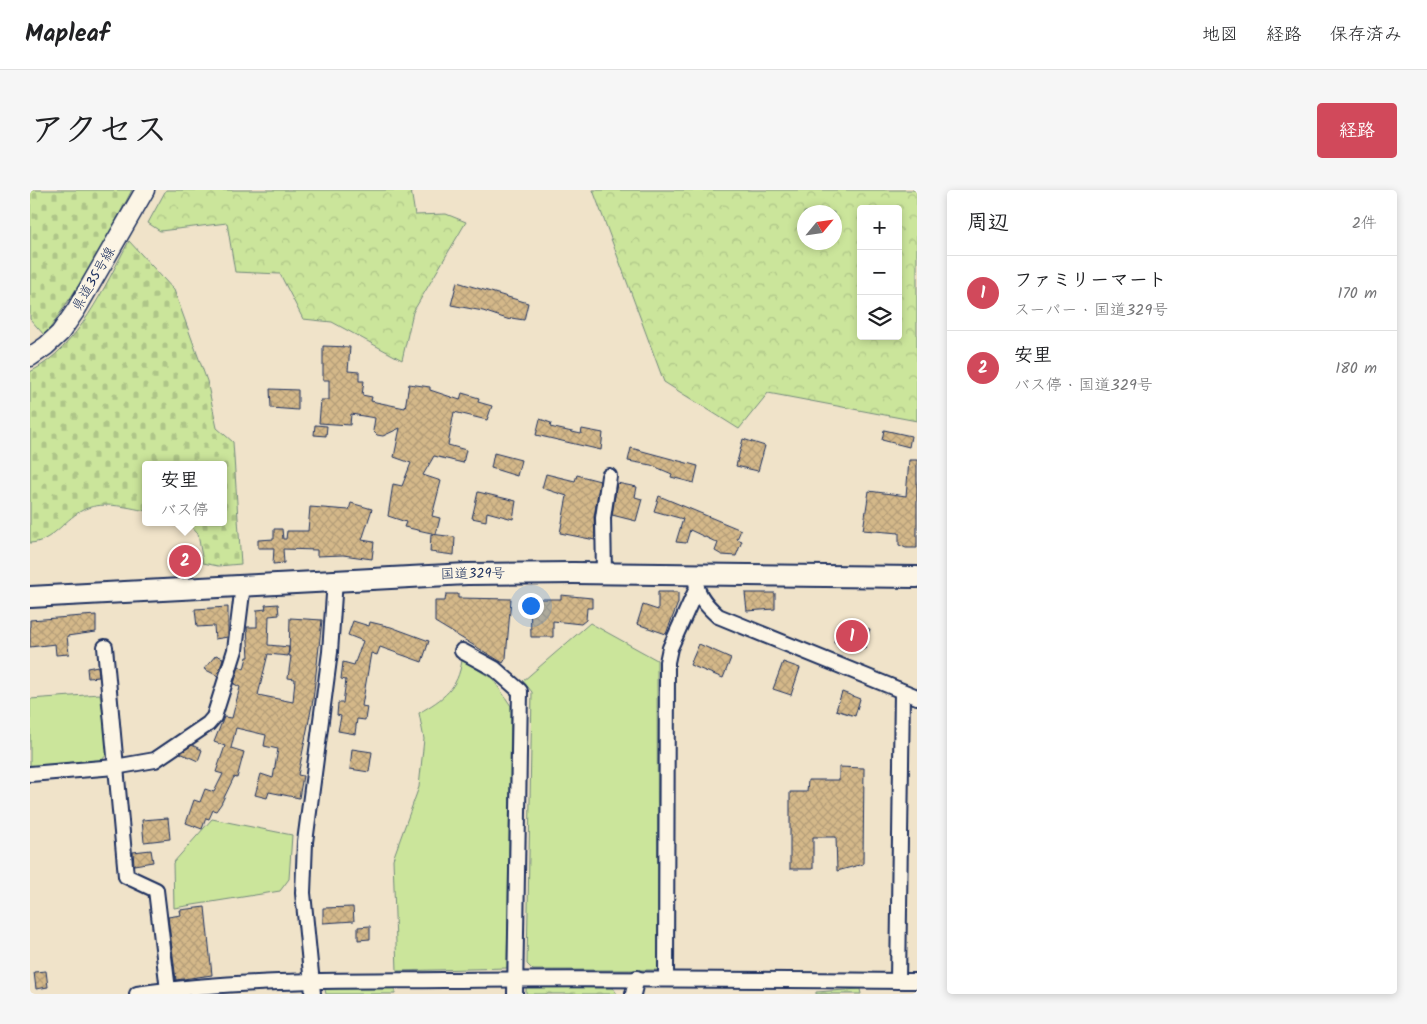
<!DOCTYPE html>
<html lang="ja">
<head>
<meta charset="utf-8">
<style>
	:root { --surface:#fff; --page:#f6f6f6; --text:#202124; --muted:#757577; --line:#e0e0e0; --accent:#d1495b }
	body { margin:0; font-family:Kalam,"Klee One",sans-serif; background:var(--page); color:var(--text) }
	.controls { position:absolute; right:15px; top:15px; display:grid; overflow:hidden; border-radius:5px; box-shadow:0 2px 8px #0003 }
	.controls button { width:45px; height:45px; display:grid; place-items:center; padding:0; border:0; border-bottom:1px solid var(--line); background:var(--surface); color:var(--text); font:25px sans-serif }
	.compass { position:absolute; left:767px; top:15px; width:45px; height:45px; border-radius:50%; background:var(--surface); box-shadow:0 2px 8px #0003; rotate:61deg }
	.you { position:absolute; left:500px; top:415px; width:18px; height:18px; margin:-12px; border:4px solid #fff; border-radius:50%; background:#1a73e8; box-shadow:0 0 0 8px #1a73e833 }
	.badge { display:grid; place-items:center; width:32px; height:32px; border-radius:50%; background:var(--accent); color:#fff; font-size:16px; font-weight:700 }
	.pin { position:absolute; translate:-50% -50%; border:2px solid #fff; box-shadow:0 1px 5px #0006 }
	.popup { position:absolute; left:112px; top:271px; width:85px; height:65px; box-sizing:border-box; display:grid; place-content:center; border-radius:5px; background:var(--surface); filter:drop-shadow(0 1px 4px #0005); font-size:16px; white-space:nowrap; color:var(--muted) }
	.popup b { font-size:19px; color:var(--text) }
	.popup::after { content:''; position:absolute; left:50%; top:100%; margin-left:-10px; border:10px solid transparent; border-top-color:var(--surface) }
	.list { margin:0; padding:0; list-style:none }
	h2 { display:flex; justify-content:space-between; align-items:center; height:65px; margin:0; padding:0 20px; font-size:21px }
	h2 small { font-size:16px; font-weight:400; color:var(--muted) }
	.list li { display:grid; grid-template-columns:32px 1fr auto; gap:15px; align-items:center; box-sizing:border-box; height:75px; padding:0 20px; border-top:1px solid var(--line) }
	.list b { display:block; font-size:19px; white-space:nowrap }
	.list p { margin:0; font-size:16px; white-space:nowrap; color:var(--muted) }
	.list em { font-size:16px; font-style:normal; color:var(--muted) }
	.icon { flex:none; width:28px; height:28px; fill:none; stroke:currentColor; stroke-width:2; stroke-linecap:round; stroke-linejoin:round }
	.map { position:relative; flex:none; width:887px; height:804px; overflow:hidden; border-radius:5px }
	header { display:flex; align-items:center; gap:30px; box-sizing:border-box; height:70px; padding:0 25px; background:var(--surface); border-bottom:1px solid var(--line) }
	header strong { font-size:24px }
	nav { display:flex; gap:28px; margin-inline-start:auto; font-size:18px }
	.intro { display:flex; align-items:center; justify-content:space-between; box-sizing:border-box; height:120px; padding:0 30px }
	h1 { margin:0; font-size:35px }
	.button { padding:12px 22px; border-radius:5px; background:var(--accent); color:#fff; font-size:18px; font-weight:700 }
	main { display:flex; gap:30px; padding:0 30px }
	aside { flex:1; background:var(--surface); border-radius:5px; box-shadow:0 2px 8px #0003 }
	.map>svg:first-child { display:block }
</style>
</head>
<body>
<header>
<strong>Mapleaf</strong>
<nav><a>地図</a><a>経路</a><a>保存済み</a></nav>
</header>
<div class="intro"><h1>アクセス</h1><a class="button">経路</a></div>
<main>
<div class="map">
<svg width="887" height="804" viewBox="0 0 887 804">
	<defs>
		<pattern id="forest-crowns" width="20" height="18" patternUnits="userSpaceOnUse" patternTransform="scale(1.25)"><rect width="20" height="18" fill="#cbe59b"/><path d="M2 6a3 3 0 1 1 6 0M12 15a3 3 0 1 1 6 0" fill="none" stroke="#aec588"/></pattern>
		<pattern id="cemetery-stones" width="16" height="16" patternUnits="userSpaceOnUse" patternTransform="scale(1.25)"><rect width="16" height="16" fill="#cbe59b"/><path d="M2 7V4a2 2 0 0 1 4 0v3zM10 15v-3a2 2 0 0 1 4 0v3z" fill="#aec588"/></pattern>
		<pattern id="building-cross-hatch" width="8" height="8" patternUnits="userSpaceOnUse" patternTransform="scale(1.25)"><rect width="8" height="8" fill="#d4b889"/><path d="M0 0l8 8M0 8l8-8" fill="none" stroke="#b59e79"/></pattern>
	</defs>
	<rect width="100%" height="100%" fill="#f0e3c9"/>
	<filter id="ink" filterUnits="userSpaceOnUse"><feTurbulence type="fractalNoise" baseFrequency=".02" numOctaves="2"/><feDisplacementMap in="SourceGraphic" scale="10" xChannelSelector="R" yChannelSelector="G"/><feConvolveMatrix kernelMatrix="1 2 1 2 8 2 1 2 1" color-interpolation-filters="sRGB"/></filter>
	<g filter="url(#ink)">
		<g fill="#cbe59b" stroke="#738a7c">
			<polygon points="560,433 627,470 628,780 503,780 497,774 502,502 493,491"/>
			<path d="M 432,470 L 463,489 L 481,516 L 477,778 L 367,781 L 363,669 L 389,597 L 394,549 L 389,523 C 414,508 428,499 432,470 Z"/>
			<polygon points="70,504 78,563 72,570 0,579 0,509"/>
			<polygon points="182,629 262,645 259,689 250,701 144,718 143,673"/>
			<polygon points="365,794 365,804 296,804 294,795"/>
		</g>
		<g fill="url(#forest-crowns)" stroke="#738a7c" fill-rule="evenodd">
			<polygon points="136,0 381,0 385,25 416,24 436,32 383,122 372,170 302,132 273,129 250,84 205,82 197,33 130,41 118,33"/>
			<path d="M 563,0 L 887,0 L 887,231 L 738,203 L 709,239 L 634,192 ZM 831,19 L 868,19 L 868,146 L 831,146 ZM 804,22 L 804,52 L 774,52 L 774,22 Z"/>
			<polygon points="496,797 583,798 587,804 496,804"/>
			<polygon points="830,799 831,804 786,804 786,802"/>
		</g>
		<g fill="url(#cemetery-stones)" stroke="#738a7c">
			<polygon points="0,0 102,0 66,69 15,146 0,129"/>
			<path d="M 99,51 L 144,100 L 177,191 L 187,238 L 203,252 L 211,374 L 188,376 L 173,373 L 168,344 L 157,332 L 194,332 L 194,275 L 116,275 L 116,321 C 96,317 70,310 51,321 C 33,331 22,352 0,353 L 0,182 C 49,157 74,97 99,51 Z"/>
		</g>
		<g fill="url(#building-cross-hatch)" stroke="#1b2f5e">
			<polygon points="427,92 498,113 494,130 481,128 480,130 453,121 421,115"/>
			<polygon points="293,156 320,157 318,181 329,182 329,191 334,191 332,205 342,207 341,211 375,218 379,194 400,197 400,200 430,210 432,203 449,208 448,212 462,216 457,230 424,222 418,255 436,260 433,273 404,266 393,285 411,291 402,326 410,328 406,344 374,337 376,332 358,326 363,294 372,296 381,273 364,267 370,238 353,246 347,245 343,241 345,228 321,224 320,235 289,233 291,210 299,210 299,190 293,190"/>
			<polygon points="240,199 268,200 268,220 241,218"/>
			<polygon points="510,229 521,233 520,237 551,244 552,239 573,243 571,260 506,245"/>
			<polygon points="285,235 297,236 296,246 284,245"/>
			<polygon points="854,240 881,246 879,257 852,250"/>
			<polygon points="713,249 735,256 728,281 706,276"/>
			<polygon points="601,258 668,276 664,293 641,287 642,284 621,275 598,271"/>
			<polygon points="464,263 491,270 487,286 461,278"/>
			<polygon points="879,270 887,270 887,358 876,358 869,355 869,343 833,340 839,301 876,306"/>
			<polygon points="516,284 545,291 547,285 570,291 564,327 565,350 530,343 537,306 512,298"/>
			<polygon points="587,293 607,297 605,307 612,309 606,331 582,325"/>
			<polygon points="448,302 486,311 483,329 457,322 456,331 442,328"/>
			<polygon points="629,306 711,340 707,349 712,351 706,366 692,365 685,361 688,353 660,340 656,353 646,352 653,329 624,321"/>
			<polygon points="321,313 342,319 332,350 344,352 342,369 313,365 287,366 287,360 253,359 254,373 243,374 244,358 228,358 228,350 244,349 244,339 252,339 253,349 256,349 257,341 278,341 280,317 319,320"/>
			<polygon points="401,344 425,347 424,365 400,362"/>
			<polygon points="628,402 648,402 648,413 636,444 607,434 613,415 628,420"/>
			<polygon points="715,403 745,403 745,419 717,421"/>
			<polygon points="416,404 428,404 428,408 481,409 476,468 473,473 405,432 405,411 415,411"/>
			<polygon points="531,405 562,408 562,418 557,418 556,430 551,434 523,431 523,447 501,447 500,409 531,409"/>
			<polygon points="248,414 249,425 239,426 238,455 259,457 258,466 238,464 228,505 263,512 265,489 258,488 261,466 259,466 260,428 292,430 283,510 268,585 273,586 269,608 239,602 237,608 225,605 231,584 243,588 248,559 234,556 236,545 206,538 201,558 214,562 207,588 204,587 191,614 186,621 183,620 179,629 176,628 172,639 156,633 164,610 170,612 175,599 184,602 193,584 186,582 195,556 184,552 194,527 202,528 210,497 204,494 209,476 214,479 217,467 219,467 217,437 227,437 227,420 236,419 235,415"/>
			<polygon points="198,417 198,447 185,449 184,436 167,437 165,419"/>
			<polygon points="66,425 66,442 37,446 39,464 26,465 25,454 0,457 0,430"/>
			<polygon points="323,431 339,436 340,432 361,437 399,451 392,472 350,457 347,465 341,463 332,516 337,517 335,530 327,529 325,544 308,541 311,526 307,525 308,513 313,513 316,490 311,489 313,472 324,475 333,451 318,445"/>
			<polygon points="808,433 840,439 835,459 804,453"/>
			<polygon points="669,454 701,468 693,488 660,475"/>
			<polygon points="186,465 193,468 188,486 174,479"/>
			<polygon points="753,472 770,478 761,505 743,499"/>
			<polygon points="68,476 69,487 58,488 57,478"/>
			<polygon points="812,502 830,509 825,526 806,520"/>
			<polygon points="162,555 172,560 168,571 150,563"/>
			<polygon points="322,559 342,562 339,582 320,579"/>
			<polygon points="809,577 834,578 833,674 807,681 806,647 783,647 783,679 760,679 760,602 777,602 778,590 809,590"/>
			<polygon points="138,628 140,649 114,652 112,630"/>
			<polygon points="121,660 123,672 104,675 103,662"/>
			<polygon points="175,717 182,785 146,790 138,727 151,725 150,720"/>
			<polygon points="323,717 324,731 293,733 293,718"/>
			<polygon points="340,736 340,749 328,750 328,737"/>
			<polygon points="16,781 18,797 6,799 4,782"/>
		</g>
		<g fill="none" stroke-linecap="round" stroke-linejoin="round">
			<defs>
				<g id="minor">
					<polyline points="574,383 573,328 579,286"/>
					<path d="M 666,392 C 667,406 678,417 688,426 L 887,507"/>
					<polyline points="75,457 96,686 126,700 138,800"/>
					<polyline points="432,461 465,479 490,501 485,804"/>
					<polyline points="0,584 85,577 125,570 178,534 184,527 205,460 213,395"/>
					<polyline points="636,789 637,472 640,458 667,398"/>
					<polyline points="868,791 872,502"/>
					<path d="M 107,804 C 208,789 311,791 413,790 C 571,788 729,790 887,791"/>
					<polyline points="283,804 273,703 275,652 300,462 305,390"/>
					<polyline points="603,804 607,788"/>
				</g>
				<polyline id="major" points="0,167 16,156 30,143 46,120 115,0"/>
				<polyline id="highway" points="0,407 437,384 543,383 887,387"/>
			</defs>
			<use href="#minor" stroke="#1b2f5e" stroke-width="18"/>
			<use href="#major" stroke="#1b2f5e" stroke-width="21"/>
			<use href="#highway" stroke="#1b2f5e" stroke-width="24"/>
			<use href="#minor" stroke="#fcf5e5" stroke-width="14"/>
			<use href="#major" stroke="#fcf5e5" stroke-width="18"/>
			<use href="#highway" stroke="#fcf5e5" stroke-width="20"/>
		</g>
	</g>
	<g text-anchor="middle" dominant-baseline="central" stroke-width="4" stroke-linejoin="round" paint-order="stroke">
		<g font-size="14" fill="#1b2f5e" stroke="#fcf5e5">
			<text transform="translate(64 89) rotate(-60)">県道35号線</text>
			<text transform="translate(443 384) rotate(-1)">国道329号</text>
		</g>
	</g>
</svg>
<div class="controls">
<button>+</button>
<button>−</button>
<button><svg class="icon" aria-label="layers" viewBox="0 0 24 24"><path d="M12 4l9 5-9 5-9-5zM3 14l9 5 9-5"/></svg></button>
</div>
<svg class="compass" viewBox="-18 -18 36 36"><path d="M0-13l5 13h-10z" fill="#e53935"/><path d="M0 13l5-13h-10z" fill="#757577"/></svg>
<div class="you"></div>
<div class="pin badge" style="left:822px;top:446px">1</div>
<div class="pin badge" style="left:155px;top:371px">2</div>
<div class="popup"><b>安里</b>バス停</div>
</div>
<aside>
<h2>周辺<small>2件</small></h2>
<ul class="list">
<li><span class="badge">1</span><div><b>ファミリーマート</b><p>スーパー · 国道329号</p></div><em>170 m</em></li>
<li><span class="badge">2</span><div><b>安里</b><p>バス停 · 国道329号</p></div><em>180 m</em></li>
</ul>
</aside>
</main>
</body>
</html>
